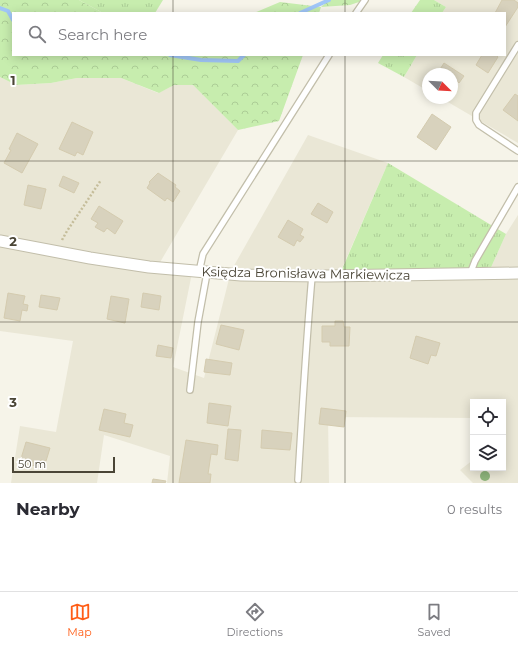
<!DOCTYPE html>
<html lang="en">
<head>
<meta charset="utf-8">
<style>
	:root { --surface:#fff; --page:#f2f2f3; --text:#2b2b33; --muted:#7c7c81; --line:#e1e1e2; --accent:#ff5d16 }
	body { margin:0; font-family:Montserrat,sans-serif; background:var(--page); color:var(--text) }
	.controls { position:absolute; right:12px; bottom:12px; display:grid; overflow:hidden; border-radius:0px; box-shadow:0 2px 10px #0003 }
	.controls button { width:36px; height:36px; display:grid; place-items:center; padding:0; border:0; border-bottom:1px solid var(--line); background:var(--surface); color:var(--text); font:20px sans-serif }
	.compass { position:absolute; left:422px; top:68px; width:36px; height:36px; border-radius:50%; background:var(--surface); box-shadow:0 2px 10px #0003; rotate:114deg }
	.scale { position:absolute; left:12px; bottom:10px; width:103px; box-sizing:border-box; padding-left:4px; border:2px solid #4a4536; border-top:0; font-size:11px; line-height:14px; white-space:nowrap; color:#4a4536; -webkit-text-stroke:3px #fff; paint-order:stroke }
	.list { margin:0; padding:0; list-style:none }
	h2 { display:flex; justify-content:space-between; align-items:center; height:52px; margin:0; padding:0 16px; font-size:17px }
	h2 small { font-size:13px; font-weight:400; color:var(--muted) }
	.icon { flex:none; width:22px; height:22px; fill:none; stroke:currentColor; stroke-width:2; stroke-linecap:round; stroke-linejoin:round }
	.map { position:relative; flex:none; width:518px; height:483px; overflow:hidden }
	.search { position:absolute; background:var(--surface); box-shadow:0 2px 10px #0003; left:12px; right:12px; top:12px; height:44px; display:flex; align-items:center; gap:10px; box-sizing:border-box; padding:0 14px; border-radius:0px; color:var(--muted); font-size:15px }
	.sheet { height:108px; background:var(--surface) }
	nav { display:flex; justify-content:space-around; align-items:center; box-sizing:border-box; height:56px; border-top:1px solid var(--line); background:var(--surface); font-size:11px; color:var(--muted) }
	nav a { display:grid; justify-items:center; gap:2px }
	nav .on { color:var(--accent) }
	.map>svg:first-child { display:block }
</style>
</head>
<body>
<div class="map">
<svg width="518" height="483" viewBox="0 0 518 483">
	<defs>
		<pattern id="grass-tufts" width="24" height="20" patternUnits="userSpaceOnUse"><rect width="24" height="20" fill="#c7edae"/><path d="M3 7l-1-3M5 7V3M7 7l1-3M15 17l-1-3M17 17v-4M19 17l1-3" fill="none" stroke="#accd96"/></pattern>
		<pattern id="forest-crowns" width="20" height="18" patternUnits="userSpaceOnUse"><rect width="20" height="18" fill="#c7edae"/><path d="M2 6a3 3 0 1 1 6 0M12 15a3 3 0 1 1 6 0" fill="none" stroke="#accd96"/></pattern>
	</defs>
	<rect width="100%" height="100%" fill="#f6f4e9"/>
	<g fill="#eae7d6">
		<polygon points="434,0 518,0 518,143 441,98 452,98 452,74 428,74 428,91 404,77 417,55 505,55 505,13 442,13 446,7"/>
		<polygon points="0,77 16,85 51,83 77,78 121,78 158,93 174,85 193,85 238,130 159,264 193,268 173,367 204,378 231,271 308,135 388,163 340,273 489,272 506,234 518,215 518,483 473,483 460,470 473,460 473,468 503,468 503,402 473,402 473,418 328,417 329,483 167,483 170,456 104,435 97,483 11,483 20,426 56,432 73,341 0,331"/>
	</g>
	<g fill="url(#grass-tufts)">
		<polygon points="79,0 163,0 155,13 103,13"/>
		<polygon points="420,0 434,0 446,7 442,13 411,13"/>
		<polygon points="383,55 417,55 404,77 378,63"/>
		<polygon points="388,163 506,234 489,272 340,274"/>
	</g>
	<g fill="url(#forest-crowns)">
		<polygon points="0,0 79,0 103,13 13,13 13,55 303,55 279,121 238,130 193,85 174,85 159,93 121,78 77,78 51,83 16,85 0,77"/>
		<polygon points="329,0 365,0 350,5 321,7 319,13 254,13 280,2 321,7"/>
	</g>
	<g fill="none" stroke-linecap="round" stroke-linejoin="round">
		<g stroke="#a0c6f7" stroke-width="4">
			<polyline points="0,8 8,11 13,20"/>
			<polyline points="300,13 329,0"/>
			<polyline points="170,55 201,60 238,61 244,55"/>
		</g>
	</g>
	<g fill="#d8d2bd" stroke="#d4cbaf">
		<polygon points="502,0 514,0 518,3 518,7 505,27 505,13 495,13"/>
		<polygon points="482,55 496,55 498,57 488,73 476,65"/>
		<polygon points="444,63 464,76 459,83 457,81 452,88 452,74 437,74"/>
		<polygon points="515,94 518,96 518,121 503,110"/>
		<polygon points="432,114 451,127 436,150 417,137"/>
		<polygon points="72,122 93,132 83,155 77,152 75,156 59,149"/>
		<polygon points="17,133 38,144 22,173 4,163 11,150 9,149"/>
		<polygon points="158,173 176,185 175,187 180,191 173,202 167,198 165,201 147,188 150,183 149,182"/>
		<polygon points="63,176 79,183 74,193 59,186"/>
		<polygon points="28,185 46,189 41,209 24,205"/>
		<polygon points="318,203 333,212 327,223 311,214"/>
		<polygon points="99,206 123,221 115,234 107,228 104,232 95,227 98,223 91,219"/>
		<polygon points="288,220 303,229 300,235 304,237 300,242 297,240 294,246 278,237"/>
		<polygon points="8,293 25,296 23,304 28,305 27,311 22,310 20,321 4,318"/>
		<polygon points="143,293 161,296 159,310 141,307"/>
		<polygon points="41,295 60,298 57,310 39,307"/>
		<polygon points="111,296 129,299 125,323 107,319"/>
		<polygon points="335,321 343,321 344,327 350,327 349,346 330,346 330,342 322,342 322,326 335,326"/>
		<polygon points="221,325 244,330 239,350 216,344"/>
		<polygon points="416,336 440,343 436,356 431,355 428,364 410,358"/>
		<polygon points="158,345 173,348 171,358 156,356"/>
		<polygon points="206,359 232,363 230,375 204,372"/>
		<polygon points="209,403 231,406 228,426 207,423"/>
		<polygon points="321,408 346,411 344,427 319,424"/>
		<polygon points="104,409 126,414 124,423 133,425 130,437 99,430"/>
		<polygon points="228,429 241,430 238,461 225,459"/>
		<polygon points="262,430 292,433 290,450 261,448"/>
		<polygon points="186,440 218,445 217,455 211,454 208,474 211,474 210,483 179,483"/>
		<polygon points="26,442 50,448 46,461 41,460 39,467 20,462"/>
		<polygon points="153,479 166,481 165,483 152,483"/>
	</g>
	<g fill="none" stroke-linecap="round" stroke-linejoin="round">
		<defs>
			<g id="lane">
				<polyline points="356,13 365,0"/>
				<polyline points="518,45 476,113 476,120 479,125 518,151"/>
				<polyline points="199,272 203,254 329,55"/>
				<polyline points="470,274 475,261 518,187"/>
				<polyline points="190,390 198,322 207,273"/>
				<path d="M 298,480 C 302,412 306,344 312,276"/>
			</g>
			<polyline id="street" points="0,241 90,258 149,267 241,275 326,276 518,273"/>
		</defs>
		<use href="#lane" stroke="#c2beaa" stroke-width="8"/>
		<use href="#street" stroke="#c2beaa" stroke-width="13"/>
		<polyline stroke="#c5bd9a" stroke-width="2.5" stroke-dasharray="2 2" stroke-linecap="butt" points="62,240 67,231 101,180"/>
		<use href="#lane" stroke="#fff" stroke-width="5.5"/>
		<use href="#street" stroke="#fff" stroke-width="11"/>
	</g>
	<circle fill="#8eb57c" cx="485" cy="476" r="5"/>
	<path fill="none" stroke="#4a4536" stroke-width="1" stroke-opacity="0.55" d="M 173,0 L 173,13M 345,0 L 345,13M 173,55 L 173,483M 345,55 L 345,483M 0,161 L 518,161M 0,322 L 518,322"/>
	<g text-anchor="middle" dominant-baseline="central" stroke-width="4" stroke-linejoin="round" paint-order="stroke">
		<g font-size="13" fill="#4a4536" stroke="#fff">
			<text transform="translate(306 273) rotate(1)">Księdza Bronisława Markiewicza</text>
		</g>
	</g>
	<g font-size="13" text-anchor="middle" font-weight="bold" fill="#4a4536" stroke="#fff" stroke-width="4" stroke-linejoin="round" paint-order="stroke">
		<text x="13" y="85">1</text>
		<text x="13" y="246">2</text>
		<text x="13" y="407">3</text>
	</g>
</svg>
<div class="controls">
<button><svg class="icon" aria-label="locate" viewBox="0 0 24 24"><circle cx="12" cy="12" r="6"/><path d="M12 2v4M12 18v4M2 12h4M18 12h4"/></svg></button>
<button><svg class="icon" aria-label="layers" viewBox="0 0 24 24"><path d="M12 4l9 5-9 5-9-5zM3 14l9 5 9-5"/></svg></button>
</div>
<svg class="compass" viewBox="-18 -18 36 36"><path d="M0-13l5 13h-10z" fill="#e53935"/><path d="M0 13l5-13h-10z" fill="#7c7c81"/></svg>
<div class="scale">50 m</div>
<div class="search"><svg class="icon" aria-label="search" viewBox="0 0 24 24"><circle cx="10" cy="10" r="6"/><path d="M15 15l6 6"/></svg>Search here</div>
</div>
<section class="sheet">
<h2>Nearby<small>0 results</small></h2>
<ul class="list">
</ul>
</section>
<nav>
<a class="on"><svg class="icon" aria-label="map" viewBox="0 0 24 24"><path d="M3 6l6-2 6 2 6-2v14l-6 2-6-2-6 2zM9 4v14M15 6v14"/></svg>Map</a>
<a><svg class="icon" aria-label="directions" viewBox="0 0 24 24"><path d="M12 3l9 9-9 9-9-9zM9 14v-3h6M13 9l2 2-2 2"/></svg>Directions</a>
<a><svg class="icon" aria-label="saved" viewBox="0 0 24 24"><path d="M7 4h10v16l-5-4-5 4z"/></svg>Saved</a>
</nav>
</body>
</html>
